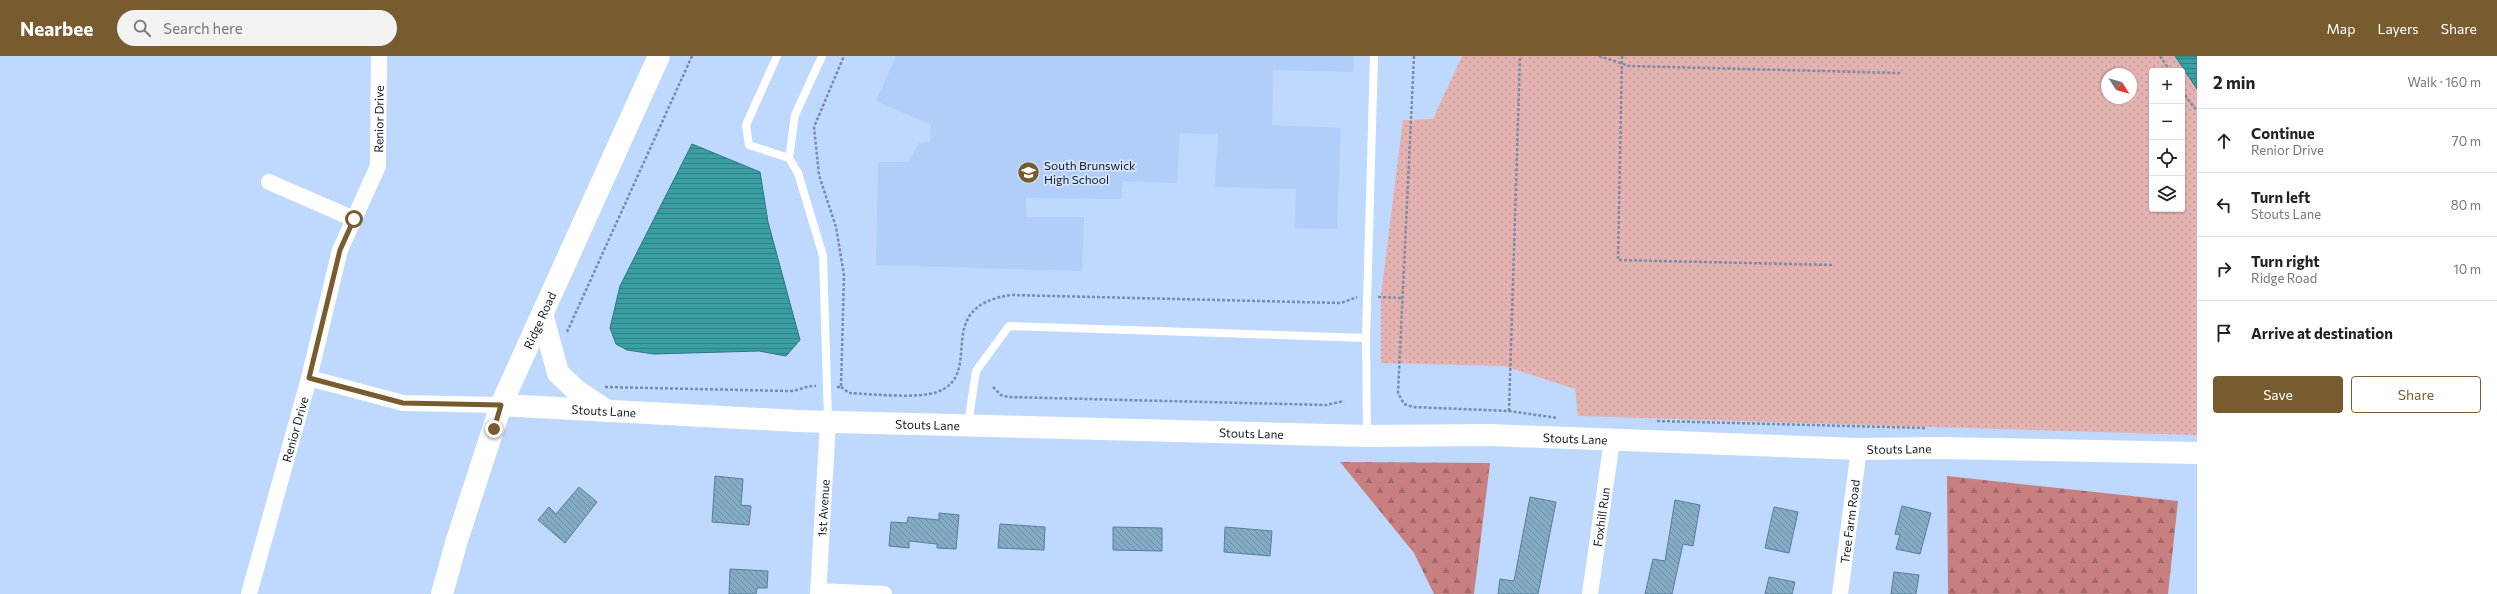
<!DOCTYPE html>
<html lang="en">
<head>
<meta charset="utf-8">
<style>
	:root { --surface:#fff; --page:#f2f2f2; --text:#222; --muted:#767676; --line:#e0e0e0; --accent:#785c2f }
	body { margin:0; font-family:Commissioner,sans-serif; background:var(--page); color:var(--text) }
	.controls { position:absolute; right:12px; top:12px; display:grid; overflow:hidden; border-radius:4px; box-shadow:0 1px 3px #0004 }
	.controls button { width:36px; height:36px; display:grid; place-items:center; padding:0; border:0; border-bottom:1px solid var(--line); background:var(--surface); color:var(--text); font:20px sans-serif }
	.compass { position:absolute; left:2101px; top:12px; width:36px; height:36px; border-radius:50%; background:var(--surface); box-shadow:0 1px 3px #0004; rotate:126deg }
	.stop { position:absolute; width:12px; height:12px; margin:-9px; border:3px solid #785c2f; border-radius:50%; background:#fff }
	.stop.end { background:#785c2f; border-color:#fff; box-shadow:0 1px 4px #0008 }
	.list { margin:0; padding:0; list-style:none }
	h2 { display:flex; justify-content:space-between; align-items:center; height:52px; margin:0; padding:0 16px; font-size:17px }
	h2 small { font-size:13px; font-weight:400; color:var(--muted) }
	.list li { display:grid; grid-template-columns:26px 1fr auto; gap:12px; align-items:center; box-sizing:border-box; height:64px; padding:0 16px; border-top:1px solid var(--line) }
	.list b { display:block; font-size:15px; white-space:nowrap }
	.list p { margin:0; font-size:13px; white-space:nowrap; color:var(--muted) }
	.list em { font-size:13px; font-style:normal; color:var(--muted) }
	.actions { display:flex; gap:8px; padding:12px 16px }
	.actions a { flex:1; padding:9px 0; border:1px solid var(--accent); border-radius:4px; text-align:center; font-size:14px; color:var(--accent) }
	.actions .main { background:var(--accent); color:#fff }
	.icon { flex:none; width:22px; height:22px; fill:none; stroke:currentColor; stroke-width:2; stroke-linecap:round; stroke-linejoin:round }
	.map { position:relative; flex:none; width:2197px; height:538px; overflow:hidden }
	header { display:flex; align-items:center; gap:24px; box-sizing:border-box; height:56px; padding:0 20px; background:var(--accent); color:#fff }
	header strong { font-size:19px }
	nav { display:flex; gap:22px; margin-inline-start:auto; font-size:14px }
	.search { width:280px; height:36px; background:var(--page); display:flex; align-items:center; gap:10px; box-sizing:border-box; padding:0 14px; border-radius:22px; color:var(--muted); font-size:15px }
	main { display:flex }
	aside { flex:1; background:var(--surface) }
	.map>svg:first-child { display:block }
</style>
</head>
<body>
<header>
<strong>Nearbee</strong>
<div class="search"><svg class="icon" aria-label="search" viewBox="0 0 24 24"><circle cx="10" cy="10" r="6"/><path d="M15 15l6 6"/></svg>Search here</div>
<nav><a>Map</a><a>Layers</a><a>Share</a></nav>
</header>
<main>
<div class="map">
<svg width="2197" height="538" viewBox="0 0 2197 538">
	<defs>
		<pattern id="forest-firs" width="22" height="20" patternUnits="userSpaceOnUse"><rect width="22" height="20" fill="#c87f80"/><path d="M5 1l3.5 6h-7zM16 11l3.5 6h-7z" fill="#a16769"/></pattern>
		<pattern id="park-dots" width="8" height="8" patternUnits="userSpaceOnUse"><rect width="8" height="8" fill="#e4b2b1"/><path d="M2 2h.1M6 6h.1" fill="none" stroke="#c39898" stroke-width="1.8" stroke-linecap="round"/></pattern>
		<pattern id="water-rules" width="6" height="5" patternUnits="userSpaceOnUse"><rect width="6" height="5" fill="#3a9fa3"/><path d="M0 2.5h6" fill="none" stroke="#2f8185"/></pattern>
		<pattern id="building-back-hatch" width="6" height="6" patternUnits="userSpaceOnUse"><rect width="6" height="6" fill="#84acc7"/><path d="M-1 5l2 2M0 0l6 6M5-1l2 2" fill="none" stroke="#6b8ba1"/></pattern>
	</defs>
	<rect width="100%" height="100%" fill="#bfd8fd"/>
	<polygon fill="#b1cef9" points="896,0 1354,0 1353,16 1273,14 1272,69 1341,72 1337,173 1295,172 1296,133 1215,131 1218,78 1180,77 1177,127 1123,125 1121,143 1026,142 1027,161 1084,161 1082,215 876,209 878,106 908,106 919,87 930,86 931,69 876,45"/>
	<g fill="url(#forest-firs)">
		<polygon points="1340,406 1490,407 1474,538 1434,538 1414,497"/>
		<polygon points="1947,420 2178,445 2168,538 1948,538"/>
	</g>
	<path fill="url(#park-dots)" fill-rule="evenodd" d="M 1462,0 L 2175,0 L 2197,33 L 2197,379 L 1578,360 L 1575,333 L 1504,310 L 1381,307 L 1381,239 L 1403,64 L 1433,63 ZM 2152,15 L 2182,15 L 2182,153 L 2152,153 ZM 2107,18 L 2131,18 L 2131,42 L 2107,42 Z"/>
	<g fill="url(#water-rules)" stroke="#2d777e">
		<polygon points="2175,0 2197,0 2197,33"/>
		<polygon points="692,88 760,116 768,166 800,284 786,300 759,295 654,298 627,294 616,288 610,272 620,230"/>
	</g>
	<g fill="url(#building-back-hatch)" stroke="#577e97">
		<polygon points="715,420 743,423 741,449 751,450 749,469 712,466"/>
		<polygon points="579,431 597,446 565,487 538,464 549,451 556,458"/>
		<polygon points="1530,441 1556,446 1538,538 1498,538 1500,523 1514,525"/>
		<polygon points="1675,444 1700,449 1693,490 1683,488 1672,538 1645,538 1653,503 1665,505"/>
		<polygon points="1902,450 1931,457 1920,498 1896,493 1900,479 1895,478"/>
		<polygon points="1774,451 1798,456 1789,497 1765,492"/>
		<polygon points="939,457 959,459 956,493 937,492 937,488 909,485 909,492 889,490 891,466 907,467 908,461 939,464"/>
		<polygon points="1000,468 1045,471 1044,494 998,492"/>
		<polygon points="1113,471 1162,472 1162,495 1113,494"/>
		<polygon points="1225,471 1272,475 1270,500 1224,496"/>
		<polygon points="730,513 768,515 767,532 757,532 756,538 729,538"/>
		<polygon points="1894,516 1919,519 1916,538 1891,538"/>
		<polygon points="1769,521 1795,526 1792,538 1765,538"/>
	</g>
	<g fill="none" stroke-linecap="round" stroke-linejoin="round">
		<g stroke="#798ba6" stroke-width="2.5" stroke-dasharray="3 2" stroke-linecap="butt">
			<polyline points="1414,0 1398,337 1404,348 1413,351 1509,355 1558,362"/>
			<polyline points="1599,0 1629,10 1900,17"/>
			<polyline points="1622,0 1618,204 1834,209"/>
			<polyline points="2160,0 2170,15"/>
			<polyline points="2182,35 2197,55"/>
			<polyline points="1378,241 1402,242"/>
			<polyline points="567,276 692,0"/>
			<path d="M 605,331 L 789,335 C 800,335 806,329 816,330"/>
			<polyline points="837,331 841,331 844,219 836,171 819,119 814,71 844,0"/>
			<path d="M 841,331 L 849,337 C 871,338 918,343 937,336 C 987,318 929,251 1011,239 L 1341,247 L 1357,241"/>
			<polyline points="993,331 1001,339 1008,341 1326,349 1344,345"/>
			<polyline points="1509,355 1520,0"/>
			<polyline points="1657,365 1926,372"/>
		</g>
		<g stroke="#fff" stroke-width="8">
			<polyline points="777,0 746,69 749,89 789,102 798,117 823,200 828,365"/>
			<polyline points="789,102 795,59 822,0"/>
			<polyline points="968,368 976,315 1009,270 1366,282"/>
			<polyline points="1367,379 1366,282 1374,0"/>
		</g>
		<g stroke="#fff" stroke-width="16">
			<polyline points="269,126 354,163"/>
			<polyline points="309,322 403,347 501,349"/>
			<polyline points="818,535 884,538"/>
			<path id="s1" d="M 249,538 L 309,322 L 340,194 L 378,110 L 379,0"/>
			<path id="s2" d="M 818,538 L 828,366"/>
			<path id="s3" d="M 1590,538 L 1612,384"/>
			<path id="s4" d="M 1840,538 L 1859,393"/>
		</g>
		<g stroke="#fff" stroke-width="22">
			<polyline points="542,258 558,317 577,335 607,355"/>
			<path id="s5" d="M 501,349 L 798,365 L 1367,380 L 1489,379 L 1859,393 L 1937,392 L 2197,397"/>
			<path id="s6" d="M 442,538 L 457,484 L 501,349 L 659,0"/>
		</g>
	</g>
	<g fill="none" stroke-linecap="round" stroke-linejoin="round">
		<polyline stroke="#785c2f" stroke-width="5" points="354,163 340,194 309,322 403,347 501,349 494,373"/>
	</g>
	<defs>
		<symbol id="school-disc" viewBox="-11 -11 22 22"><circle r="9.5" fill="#785c2f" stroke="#d5e4fb"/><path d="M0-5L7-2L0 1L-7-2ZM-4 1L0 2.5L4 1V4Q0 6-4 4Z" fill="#fff"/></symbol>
	</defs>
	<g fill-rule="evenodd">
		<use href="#school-disc" x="1016" y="104" width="25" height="25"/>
	</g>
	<g text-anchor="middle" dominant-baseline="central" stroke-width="3.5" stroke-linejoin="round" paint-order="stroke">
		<g font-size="12" fill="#101926" stroke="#d5e4fb">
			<text stroke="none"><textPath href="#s1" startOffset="495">Renior Drive</textPath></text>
			<text stroke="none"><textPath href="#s6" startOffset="291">Ridge Road</textPath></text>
			<text stroke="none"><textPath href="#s5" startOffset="103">Stouts Lane</textPath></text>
			<text stroke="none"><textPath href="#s5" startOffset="427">Stouts Lane</textPath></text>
			<text stroke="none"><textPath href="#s1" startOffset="171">Renior Drive</textPath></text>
			<text stroke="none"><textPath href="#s5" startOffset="751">Stouts Lane</textPath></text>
			<text stroke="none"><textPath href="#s5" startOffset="1075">Stouts Lane</textPath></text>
			<text stroke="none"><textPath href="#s5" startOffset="1399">Stouts Lane</textPath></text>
			<text stroke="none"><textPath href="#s2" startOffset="86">1st Avenue</textPath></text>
			<text stroke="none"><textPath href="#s3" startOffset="78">Foxhill Run</textPath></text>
			<text stroke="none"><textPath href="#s4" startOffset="73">Tree Farm Road</textPath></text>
		</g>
		<g font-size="12" fill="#101926" stroke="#d5e4fb" text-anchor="start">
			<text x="1044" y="109">South Brunswick<tspan x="1044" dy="14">High School</tspan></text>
		</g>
	</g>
</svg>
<div class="controls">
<button>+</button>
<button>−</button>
<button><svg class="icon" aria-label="locate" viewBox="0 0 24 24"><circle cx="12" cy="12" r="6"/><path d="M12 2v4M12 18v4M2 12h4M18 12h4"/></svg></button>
<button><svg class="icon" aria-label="layers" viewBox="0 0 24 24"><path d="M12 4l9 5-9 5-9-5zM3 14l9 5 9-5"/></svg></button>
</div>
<svg class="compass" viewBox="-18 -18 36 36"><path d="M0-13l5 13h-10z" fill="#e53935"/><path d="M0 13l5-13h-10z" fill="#767676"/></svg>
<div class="stop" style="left:354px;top:163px"></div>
<div class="stop end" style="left:494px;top:373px"></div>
</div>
<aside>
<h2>2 min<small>Walk · 160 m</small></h2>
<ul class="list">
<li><svg class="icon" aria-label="ahead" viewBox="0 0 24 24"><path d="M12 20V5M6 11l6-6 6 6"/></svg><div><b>Continue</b><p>Renior Drive</p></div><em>70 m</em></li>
<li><svg class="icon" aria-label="left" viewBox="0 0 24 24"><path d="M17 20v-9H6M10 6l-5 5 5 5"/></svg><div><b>Turn left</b><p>Stouts Lane</p></div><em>80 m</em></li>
<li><svg class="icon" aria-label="right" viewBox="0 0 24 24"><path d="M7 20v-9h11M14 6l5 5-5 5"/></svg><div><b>Turn right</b><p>Ridge Road</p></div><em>10 m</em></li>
<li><svg class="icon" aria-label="arrive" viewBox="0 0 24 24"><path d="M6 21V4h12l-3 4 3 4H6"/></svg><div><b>Arrive at destination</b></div></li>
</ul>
<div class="actions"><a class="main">Save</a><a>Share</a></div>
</aside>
</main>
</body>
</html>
